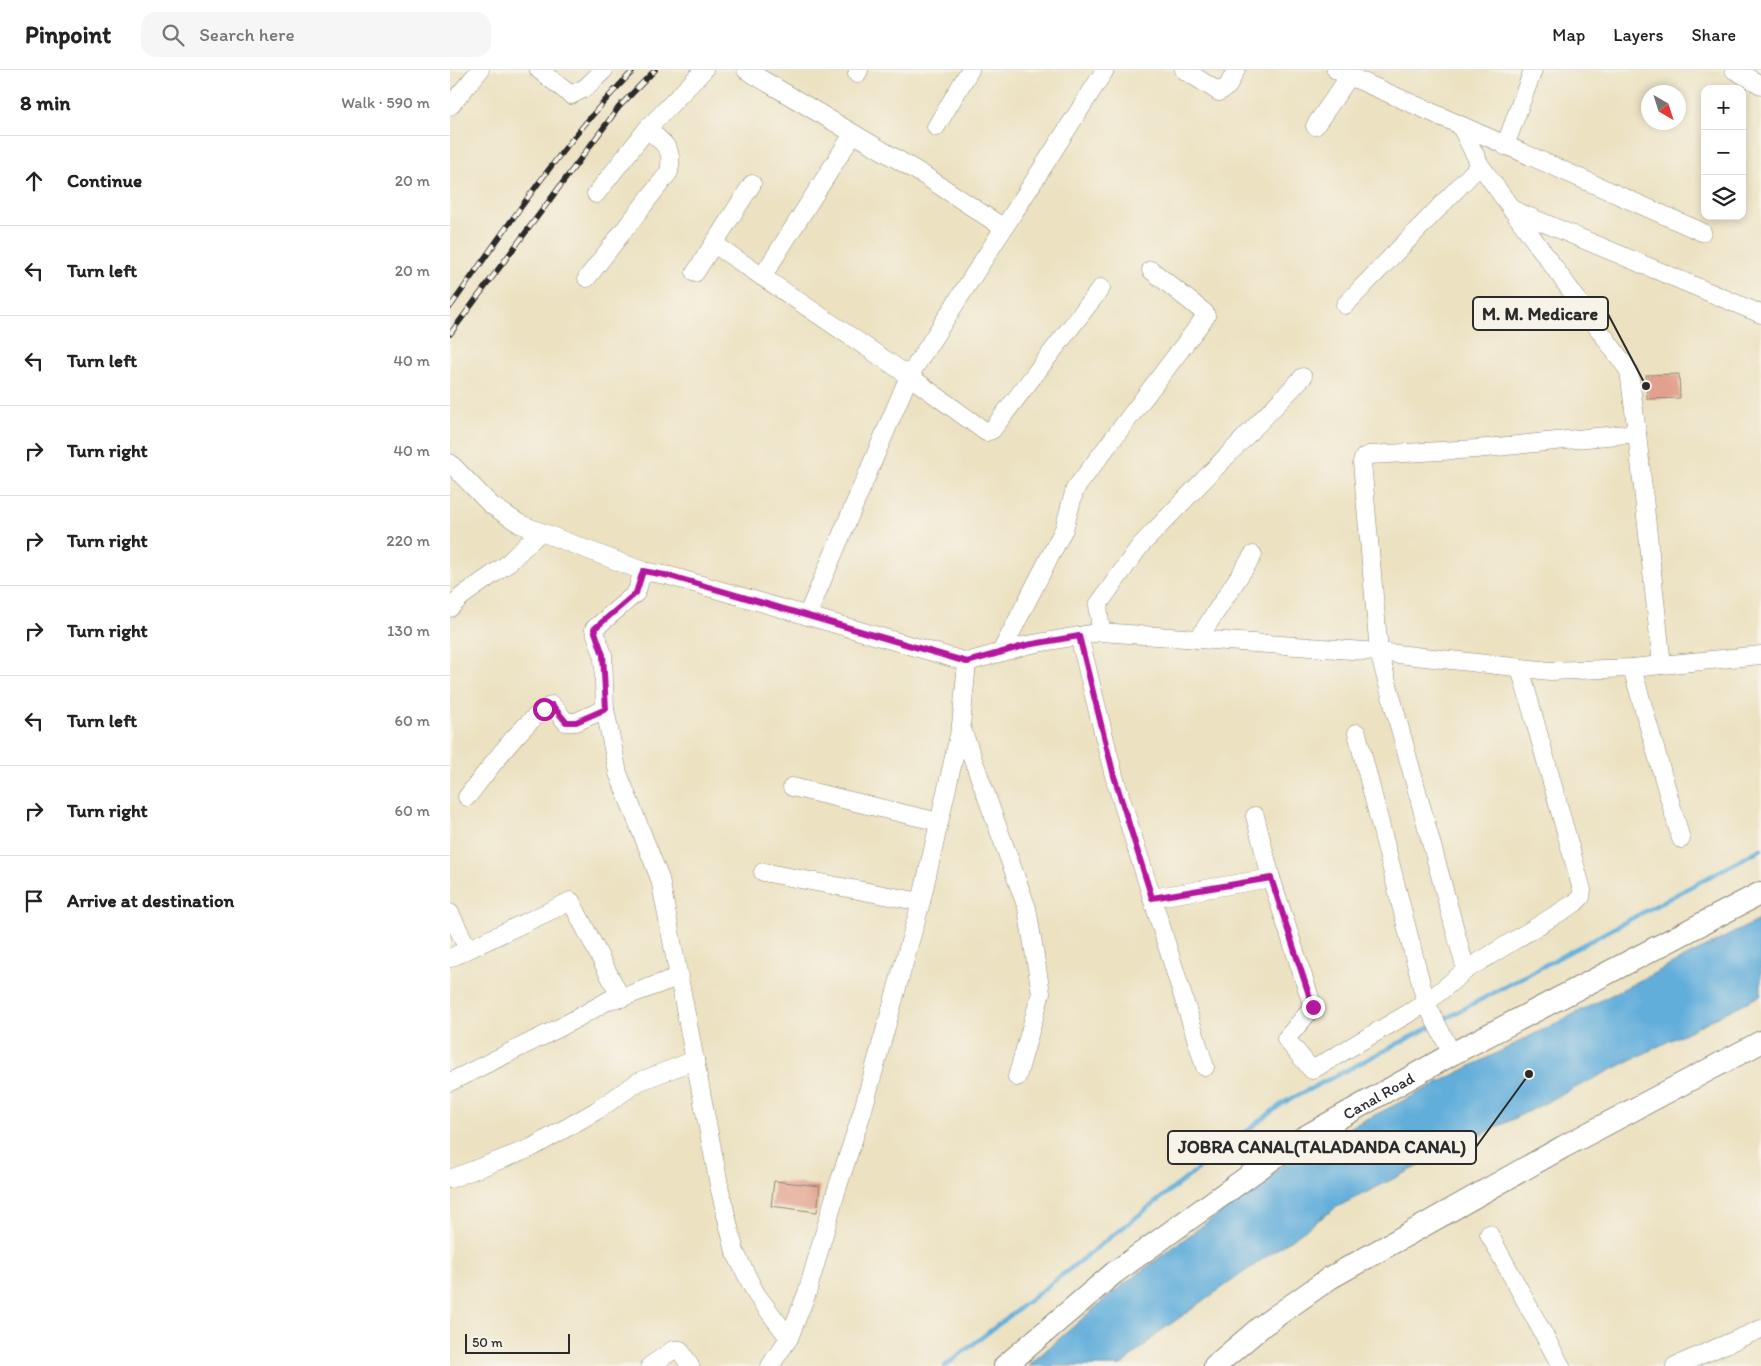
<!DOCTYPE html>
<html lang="en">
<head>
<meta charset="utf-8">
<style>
	:root { --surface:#fff; --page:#f6f6f6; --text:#222; --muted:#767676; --line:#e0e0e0 }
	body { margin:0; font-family:Itim,sans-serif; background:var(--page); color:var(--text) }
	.controls { position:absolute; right:15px; top:15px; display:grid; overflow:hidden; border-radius:10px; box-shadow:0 2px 8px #0003 }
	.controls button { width:45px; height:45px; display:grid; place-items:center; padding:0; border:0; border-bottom:1px solid var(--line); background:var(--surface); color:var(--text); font:25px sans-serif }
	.compass { position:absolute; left:1191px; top:15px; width:45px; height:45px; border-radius:50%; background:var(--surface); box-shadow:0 2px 8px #0003; rotate:141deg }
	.scale { position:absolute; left:15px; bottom:12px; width:105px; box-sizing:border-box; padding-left:5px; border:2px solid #2b2b2b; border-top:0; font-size:14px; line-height:18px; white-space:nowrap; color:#2b2b2b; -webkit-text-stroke:4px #f7f3e8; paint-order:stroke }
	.stop { position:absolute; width:15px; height:15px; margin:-11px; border:4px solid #b5179e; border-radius:50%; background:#fff }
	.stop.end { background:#b5179e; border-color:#fff; box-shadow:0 1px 5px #0008 }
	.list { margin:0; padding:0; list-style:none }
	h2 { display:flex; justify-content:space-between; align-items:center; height:65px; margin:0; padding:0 20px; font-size:21px }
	h2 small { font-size:16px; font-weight:400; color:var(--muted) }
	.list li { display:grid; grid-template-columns:32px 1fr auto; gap:15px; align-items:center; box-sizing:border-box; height:90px; padding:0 20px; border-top:1px solid var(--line) }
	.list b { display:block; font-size:19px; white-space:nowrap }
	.list em { font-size:16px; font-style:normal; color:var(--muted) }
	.icon { flex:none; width:28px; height:28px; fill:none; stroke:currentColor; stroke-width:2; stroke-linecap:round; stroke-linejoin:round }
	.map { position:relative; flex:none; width:1311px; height:1296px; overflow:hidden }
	header { display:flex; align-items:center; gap:30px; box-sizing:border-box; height:70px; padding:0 25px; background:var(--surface); border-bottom:1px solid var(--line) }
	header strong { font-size:24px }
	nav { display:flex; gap:28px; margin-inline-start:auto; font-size:18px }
	.search { width:350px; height:45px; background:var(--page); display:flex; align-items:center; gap:12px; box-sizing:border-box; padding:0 18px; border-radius:15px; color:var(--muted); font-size:19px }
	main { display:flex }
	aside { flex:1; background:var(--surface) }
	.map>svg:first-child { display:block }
</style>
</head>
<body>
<header>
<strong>Pinpoint</strong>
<div class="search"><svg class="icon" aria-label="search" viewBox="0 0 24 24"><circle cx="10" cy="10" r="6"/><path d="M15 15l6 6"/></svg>Search here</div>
<nav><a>Map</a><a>Layers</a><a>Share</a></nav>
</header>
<main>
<aside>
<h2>8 min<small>Walk · 590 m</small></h2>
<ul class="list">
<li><svg class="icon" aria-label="ahead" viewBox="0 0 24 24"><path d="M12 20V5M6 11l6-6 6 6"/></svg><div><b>Continue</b></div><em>20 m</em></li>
<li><svg class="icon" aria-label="left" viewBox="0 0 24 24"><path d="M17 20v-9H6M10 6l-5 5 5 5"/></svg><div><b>Turn left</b></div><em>20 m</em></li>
<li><svg class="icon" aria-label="left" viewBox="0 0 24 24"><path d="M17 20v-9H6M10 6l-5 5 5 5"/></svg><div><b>Turn left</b></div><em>40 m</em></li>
<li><svg class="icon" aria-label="right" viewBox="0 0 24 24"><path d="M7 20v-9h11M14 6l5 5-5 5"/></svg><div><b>Turn right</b></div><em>40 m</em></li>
<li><svg class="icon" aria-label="right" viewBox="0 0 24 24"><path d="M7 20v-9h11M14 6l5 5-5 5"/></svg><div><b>Turn right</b></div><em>220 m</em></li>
<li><svg class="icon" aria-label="right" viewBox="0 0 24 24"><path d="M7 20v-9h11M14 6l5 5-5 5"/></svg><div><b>Turn right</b></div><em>130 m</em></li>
<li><svg class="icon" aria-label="left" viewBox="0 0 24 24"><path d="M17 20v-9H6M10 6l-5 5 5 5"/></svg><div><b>Turn left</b></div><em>60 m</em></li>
<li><svg class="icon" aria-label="right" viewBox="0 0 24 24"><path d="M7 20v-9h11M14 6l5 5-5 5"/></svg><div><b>Turn right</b></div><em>60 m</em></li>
<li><svg class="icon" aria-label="arrive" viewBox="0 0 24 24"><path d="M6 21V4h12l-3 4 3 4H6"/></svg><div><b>Arrive at destination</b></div></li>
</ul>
</aside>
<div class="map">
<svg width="1311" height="1296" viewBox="0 0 1311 1296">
	<rect width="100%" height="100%" fill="#f7f3e8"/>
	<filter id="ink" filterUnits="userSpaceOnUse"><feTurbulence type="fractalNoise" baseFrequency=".02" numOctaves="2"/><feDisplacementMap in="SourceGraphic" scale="10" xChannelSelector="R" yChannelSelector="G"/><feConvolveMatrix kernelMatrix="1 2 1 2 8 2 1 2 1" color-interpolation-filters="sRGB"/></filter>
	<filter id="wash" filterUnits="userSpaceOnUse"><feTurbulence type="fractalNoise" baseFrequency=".0096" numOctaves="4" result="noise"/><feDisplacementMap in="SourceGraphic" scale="20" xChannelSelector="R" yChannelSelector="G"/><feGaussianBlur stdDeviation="1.12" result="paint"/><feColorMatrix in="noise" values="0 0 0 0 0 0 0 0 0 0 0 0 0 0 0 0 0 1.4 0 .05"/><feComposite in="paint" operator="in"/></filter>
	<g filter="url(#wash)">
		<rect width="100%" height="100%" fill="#ece2c2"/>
		<polygon fill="#62aedb" stroke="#466c83" points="1311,849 1311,925 887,1137 712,1260 671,1296 578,1296 662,1223 850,1083"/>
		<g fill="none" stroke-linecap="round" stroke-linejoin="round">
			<g stroke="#62aedb" stroke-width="4.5">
				<polyline points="991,951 1311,779"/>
				<polyline points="495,1296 833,1033 984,955"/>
			</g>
		</g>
		<g id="blocks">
			<g fill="#e2a18e">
				<polygon points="1229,304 1230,328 1197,329 1196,305"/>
				<polygon points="324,1111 370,1116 367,1142 321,1136"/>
			</g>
		</g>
	</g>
	<g filter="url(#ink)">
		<use href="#blocks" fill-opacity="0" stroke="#8c8676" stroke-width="1"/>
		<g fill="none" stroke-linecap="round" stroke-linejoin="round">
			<defs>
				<g id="minor">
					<polyline points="89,0 121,25 135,18 154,0"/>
					<polyline points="296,0 472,104 554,158"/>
					<polyline points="734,0 769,22 778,16 786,0"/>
					<polyline points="886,0 1252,162"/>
					<polyline points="1284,0 1311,15"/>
					<polyline points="407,4 409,0"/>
					<polyline points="0,36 30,0"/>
					<polyline points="865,56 899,7"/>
					<polyline points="486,57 520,0"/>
					<polyline points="1011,57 1030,95 1179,301 1187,363 1026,379 919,385 914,387 912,392 929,582 1016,900 1125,833 1131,827 1132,820 1070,598"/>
					<polyline points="1055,76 1083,0"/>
					<polyline points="146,124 197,59 254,0"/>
					<polyline points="1061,139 1311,244"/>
					<polyline points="264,174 459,306 536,362 542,360 651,218"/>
					<polyline points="245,203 302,114"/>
					<polyline points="312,207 403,64"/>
					<path d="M 137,208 L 219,102 C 224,78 215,74 197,59"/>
					<polyline points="895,235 1030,95"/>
					<polyline points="1187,363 1212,595"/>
					<polyline points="0,393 41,435 70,454 193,501 220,506 517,592 577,575 651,562 929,582 1100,601 1182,598 1311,585"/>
					<polyline points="193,501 186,523 144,559 153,585 155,639 168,703 210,809 270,1120 285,1182 306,1224 339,1268"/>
					<polyline points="0,538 12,526 56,495 90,462"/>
					<polyline points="357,546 459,306 655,0"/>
					<polyline points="651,562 648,535 690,476 853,307"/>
					<polyline points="629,566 664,706 755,997"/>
					<polyline points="748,569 803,485"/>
					<polyline points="551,582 614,459 625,419 756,246 755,243 701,200"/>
					<polyline points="1182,598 1231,769"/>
					<polyline points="511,656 577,838 584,880 591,923 567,1007"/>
					<polyline points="907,663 976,933 1016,900"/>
					<polyline points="342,717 489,752"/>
					<path d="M 17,727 C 36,703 75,648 102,635 L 116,652 L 126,652 L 155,639"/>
					<polyline points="805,746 821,808 863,937 836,969 862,1000 976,933 1002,984"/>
					<polyline points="313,802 471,832"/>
					<polyline points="702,828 821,808"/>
					<polyline points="0,843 18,879"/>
					<polyline points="0,888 121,831 171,928"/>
					<polyline points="0,1012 111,957 161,929 171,928 230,906"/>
					<polyline points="0,1109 81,1078 146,1041 188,1012 245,990"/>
					<polyline points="1039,1164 1111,1296"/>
					<polyline points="200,1296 223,1280 230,1280 240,1296"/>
					<polyline points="320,1296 339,1268 357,1223 386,1122 412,1043 471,832 511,656 517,592"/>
					<polyline points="1225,1296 1311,1259"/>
				</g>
				<g id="major">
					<path id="s1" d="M 555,1296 L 664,1203 L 846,1072 L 1002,984 L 1311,823"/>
					<polyline points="765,1296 812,1256 880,1208 1113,1077 1311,972"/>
				</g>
			</defs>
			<use href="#minor" stroke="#8c8676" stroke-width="19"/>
			<use href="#major" stroke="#8c8676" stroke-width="24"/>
			<use href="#minor" stroke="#fff" stroke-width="18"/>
			<use href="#major" stroke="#fff" stroke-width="22"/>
			<defs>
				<g id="rail">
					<path d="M 0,237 C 58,156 114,70 184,0"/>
					<polyline points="0,264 169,37 205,0"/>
				</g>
			</defs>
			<use href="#rail" stroke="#2b2b2b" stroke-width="5.5"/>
			<use href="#rail" stroke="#f7f3e8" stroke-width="4" stroke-dasharray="11" stroke-linecap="butt"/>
		</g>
	</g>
	<g fill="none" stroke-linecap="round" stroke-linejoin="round" filter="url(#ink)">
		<polyline stroke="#b5179e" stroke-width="6" points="94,639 102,635 116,652 126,652 156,639 153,585 144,559 186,523 193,501 220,506 517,592 577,575 629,566 664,706 702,828 821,808 863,937"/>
	</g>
	<g text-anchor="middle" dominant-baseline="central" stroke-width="4.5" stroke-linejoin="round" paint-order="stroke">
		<g font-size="16" fill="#2b2b2b" stroke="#f7f3e8">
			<text stroke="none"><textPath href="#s1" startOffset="462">Canal Road</textPath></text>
		</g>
	</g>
	<path fill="none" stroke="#2b2b2b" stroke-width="2" d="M1196 316L1158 244M1079 1004L1026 1077"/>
	<g fill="#2b2b2b" stroke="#f7f3e8" stroke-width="2">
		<circle cx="1196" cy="316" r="5"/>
		<circle cx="1079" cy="1004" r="5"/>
	</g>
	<g fill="#f7f3e8" stroke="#2b2b2b" stroke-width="2">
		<rect x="1023" y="227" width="135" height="33" rx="5"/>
		<rect x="718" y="1061" width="308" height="33" rx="5"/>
	</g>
	<g font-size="18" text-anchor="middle" font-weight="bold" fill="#2b2b2b">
		<text x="1090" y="250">M. M. Medicare</text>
		<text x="872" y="1083">JOBRA CANAL(TALADANDA CANAL)</text>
	</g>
</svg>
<div class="controls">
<button>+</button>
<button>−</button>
<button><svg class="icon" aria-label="layers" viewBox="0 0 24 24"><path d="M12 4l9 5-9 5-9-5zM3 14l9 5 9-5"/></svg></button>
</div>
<svg class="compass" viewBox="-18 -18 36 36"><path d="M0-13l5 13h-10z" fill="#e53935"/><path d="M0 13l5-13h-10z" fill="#767676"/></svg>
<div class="scale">50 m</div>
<div class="stop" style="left:94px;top:639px"></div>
<div class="stop end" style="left:863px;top:937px"></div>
</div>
</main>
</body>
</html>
